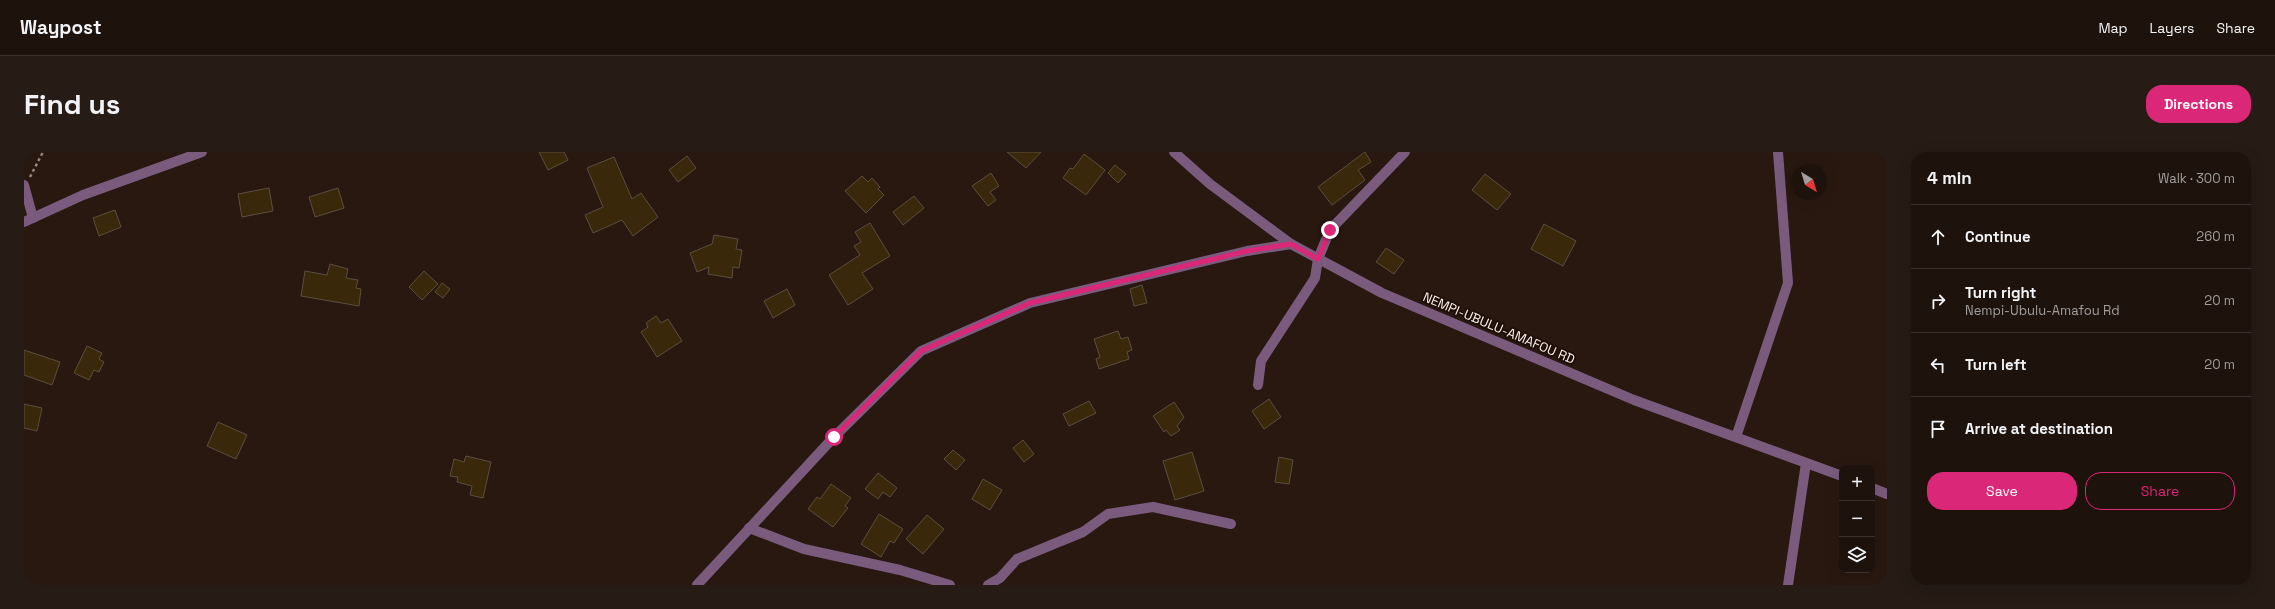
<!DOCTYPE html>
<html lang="en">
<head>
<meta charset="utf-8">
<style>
	:root { --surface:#1e120c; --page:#261b15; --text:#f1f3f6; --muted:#a19e9d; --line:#3c322d; --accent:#db2777 }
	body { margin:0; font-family:"Space Grotesk",sans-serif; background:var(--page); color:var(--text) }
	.controls { position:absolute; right:12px; bottom:12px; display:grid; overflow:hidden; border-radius:8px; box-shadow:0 4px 16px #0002 }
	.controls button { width:36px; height:36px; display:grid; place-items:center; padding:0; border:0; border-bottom:1px solid var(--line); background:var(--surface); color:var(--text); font:20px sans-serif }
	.compass { position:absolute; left:1767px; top:12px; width:36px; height:36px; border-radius:50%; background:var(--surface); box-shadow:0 4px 16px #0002; rotate:142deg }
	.stop { position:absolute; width:12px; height:12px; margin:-9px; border:3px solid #db2777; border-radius:50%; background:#fff }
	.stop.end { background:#db2777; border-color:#fff; box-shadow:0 1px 4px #0008 }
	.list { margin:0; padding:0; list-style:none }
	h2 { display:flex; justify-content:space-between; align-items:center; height:52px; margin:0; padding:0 16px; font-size:17px }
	h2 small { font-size:13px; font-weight:400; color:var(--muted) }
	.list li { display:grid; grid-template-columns:26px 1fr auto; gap:12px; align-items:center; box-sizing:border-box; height:64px; padding:0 16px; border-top:1px solid var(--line) }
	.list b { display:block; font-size:15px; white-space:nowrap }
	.list p { margin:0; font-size:13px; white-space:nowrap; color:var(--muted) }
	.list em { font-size:13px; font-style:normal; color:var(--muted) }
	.actions { display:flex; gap:8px; padding:12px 16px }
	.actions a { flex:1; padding:9px 0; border:1px solid var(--accent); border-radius:16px; text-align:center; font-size:14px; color:var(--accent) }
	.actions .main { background:var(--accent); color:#fff }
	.icon { flex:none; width:22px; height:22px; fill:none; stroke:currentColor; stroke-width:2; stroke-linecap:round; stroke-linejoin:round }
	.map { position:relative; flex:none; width:1863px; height:433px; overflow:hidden; border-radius:16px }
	header { display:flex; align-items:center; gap:24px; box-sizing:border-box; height:56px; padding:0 20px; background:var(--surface); border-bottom:1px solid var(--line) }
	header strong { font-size:19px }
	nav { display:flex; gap:22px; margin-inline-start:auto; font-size:14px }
	.intro { display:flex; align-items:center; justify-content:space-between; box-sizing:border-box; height:96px; padding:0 24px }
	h1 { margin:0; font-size:28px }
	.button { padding:10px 18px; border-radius:16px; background:var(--accent); color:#fff; font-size:14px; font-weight:700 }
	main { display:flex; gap:24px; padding:0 24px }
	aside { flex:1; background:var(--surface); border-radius:16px; box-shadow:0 4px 16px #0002 }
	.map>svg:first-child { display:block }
</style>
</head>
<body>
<header>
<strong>Waypost</strong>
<nav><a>Map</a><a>Layers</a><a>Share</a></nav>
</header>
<div class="intro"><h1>Find us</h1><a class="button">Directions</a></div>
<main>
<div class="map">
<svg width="1863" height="433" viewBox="0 0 1863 433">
	<rect width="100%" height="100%" fill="#281810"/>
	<g fill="#3a280b" stroke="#5a4f3f">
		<polygon points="515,0 540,0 544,8 524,18"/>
		<polygon points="983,0 1017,0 1002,16"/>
		<polygon points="1341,0 1347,10 1334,18 1341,28 1308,53 1294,35"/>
		<polygon points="1060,2 1081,18 1062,43 1039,26 1046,16 1049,17"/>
		<polygon points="663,4 672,16 654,30 645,18"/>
		<polygon points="590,5 608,47 617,41 634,65 609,84 598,68 569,81 561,63 579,55 563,16"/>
		<polygon points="1091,13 1102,22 1094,31 1084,21"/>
		<polygon points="967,21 975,34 966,40 972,48 964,54 948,34"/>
		<polygon points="1461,22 1487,42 1473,58 1448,38"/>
		<polygon points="838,24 844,30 848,26 856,35 854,37 860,43 842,61 821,39"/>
		<polygon points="245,36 249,59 218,65 214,42"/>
		<polygon points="314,36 320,56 291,65 285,45"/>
		<polygon points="890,44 900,56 879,73 869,60"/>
		<polygon points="91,58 97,75 75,84 69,66"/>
		<polygon points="846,71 866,104 838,121 849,137 824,153 805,123 836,103 830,94 837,90 831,80"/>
		<polygon points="1520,72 1552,89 1539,114 1507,97"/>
		<polygon points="690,83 714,87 712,97 718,98 715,116 709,115 708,126 684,122 685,115 673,120 666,101 688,92"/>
		<polygon points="1362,96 1380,108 1370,122 1352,110"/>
		<polygon points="306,112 324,117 322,126 334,128 332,136 337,137 335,154 277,144 281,119 303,123"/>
		<polygon points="400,119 414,132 398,148 385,135"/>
		<polygon points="418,131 426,137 419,146 411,140"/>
		<polygon points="1118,133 1123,151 1110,154 1106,137"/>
		<polygon points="763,137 771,153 749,166 740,149"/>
		<polygon points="632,164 637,171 644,167 658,189 633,205 617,180 624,175 622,171"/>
		<polygon points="1094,179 1097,187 1104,185 1108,198 1103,200 1105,207 1075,217 1072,207 1076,205 1070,187"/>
		<polygon points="63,194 78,201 75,207 80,210 75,220 70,218 65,228 50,221"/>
		<polygon points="0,198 36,210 28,233 0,223"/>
		<polygon points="1245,247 1257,265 1240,277 1228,259"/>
		<polygon points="1065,249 1072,261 1045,274 1039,262"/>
		<polygon points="1150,250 1160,265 1153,274 1156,278 1147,284 1142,278 1140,280 1129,264"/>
		<polygon points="0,252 18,256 13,279 0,276"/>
		<polygon points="194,270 223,283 212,307 183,294"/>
		<polygon points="999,288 1010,302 1000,310 989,296"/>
		<polygon points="929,298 941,308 932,318 920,307"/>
		<polygon points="1168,300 1180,339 1151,348 1139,309"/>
		<polygon points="442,304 467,310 459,346 446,343 448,334 433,330 434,325 426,324 430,307 440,310"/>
		<polygon points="1255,305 1269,308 1265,332 1251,330"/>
		<polygon points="854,321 873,336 866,345 859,340 854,347 841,337"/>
		<polygon points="959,327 978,338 966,358 948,347"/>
		<polygon points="807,332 827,346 821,354 824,356 809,375 784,357 793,345 796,347"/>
		<polygon points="855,362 879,377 870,391 866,389 857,405 837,392"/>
		<polygon points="903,363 920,377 899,402 882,387"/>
	</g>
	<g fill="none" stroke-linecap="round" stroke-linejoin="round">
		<polyline stroke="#93857e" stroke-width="2.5" stroke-dasharray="3 3" stroke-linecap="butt" points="6,25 19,0"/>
		<g stroke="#7a5b7d" stroke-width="10">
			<polyline points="1150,0 1186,32 1267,92 1358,141 1610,248 1818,324"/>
			<polyline points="0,33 9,66"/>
			<polyline points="0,70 59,43 178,0"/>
			<polyline points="1234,233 1237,209 1291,126 1294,107 1306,78 1381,0"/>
			<polyline points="1712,285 1764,131 1754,0"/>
			<polyline points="1848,336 1863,342"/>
			<polyline points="725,376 780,397 876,418 926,433"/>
			<polyline points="673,433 810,285 897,199 1006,151 1223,99 1267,92"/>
			<polyline points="964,433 976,426 993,407 1059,380 1084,362 1129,355 1207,372"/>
			<polyline points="1764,433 1782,311"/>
		</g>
	</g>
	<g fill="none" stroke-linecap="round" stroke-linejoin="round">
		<polyline stroke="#db2777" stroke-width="5" points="810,285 897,199 1006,151 1223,99 1267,92 1294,107 1306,78"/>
	</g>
	<g text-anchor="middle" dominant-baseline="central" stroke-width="4" stroke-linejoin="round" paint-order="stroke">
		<g font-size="13" fill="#fef2ed" stroke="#1e0f08">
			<text transform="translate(1475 176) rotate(23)">NEMPI-UBULU-AMAFOU RD</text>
		</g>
	</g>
</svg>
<div class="controls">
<button>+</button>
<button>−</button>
<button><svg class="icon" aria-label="layers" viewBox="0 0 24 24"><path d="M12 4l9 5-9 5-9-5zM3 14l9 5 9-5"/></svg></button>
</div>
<svg class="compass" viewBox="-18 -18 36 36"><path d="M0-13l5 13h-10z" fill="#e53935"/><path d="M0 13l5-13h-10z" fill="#a19e9d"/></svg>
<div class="stop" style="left:810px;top:285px"></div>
<div class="stop end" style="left:1306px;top:78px"></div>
</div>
<aside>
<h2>4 min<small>Walk · 300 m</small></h2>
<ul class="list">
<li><svg class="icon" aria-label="ahead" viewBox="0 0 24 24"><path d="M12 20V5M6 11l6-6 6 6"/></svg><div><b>Continue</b></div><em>260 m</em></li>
<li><svg class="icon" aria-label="right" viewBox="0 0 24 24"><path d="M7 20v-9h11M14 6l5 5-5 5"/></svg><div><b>Turn right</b><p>Nempi-Ubulu-Amafou Rd</p></div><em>20 m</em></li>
<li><svg class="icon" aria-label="left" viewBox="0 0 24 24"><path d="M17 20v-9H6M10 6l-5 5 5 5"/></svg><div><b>Turn left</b></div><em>20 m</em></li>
<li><svg class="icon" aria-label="arrive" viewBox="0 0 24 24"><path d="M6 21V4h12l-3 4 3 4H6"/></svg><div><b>Arrive at destination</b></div></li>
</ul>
<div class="actions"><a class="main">Save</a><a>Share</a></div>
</aside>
</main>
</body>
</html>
